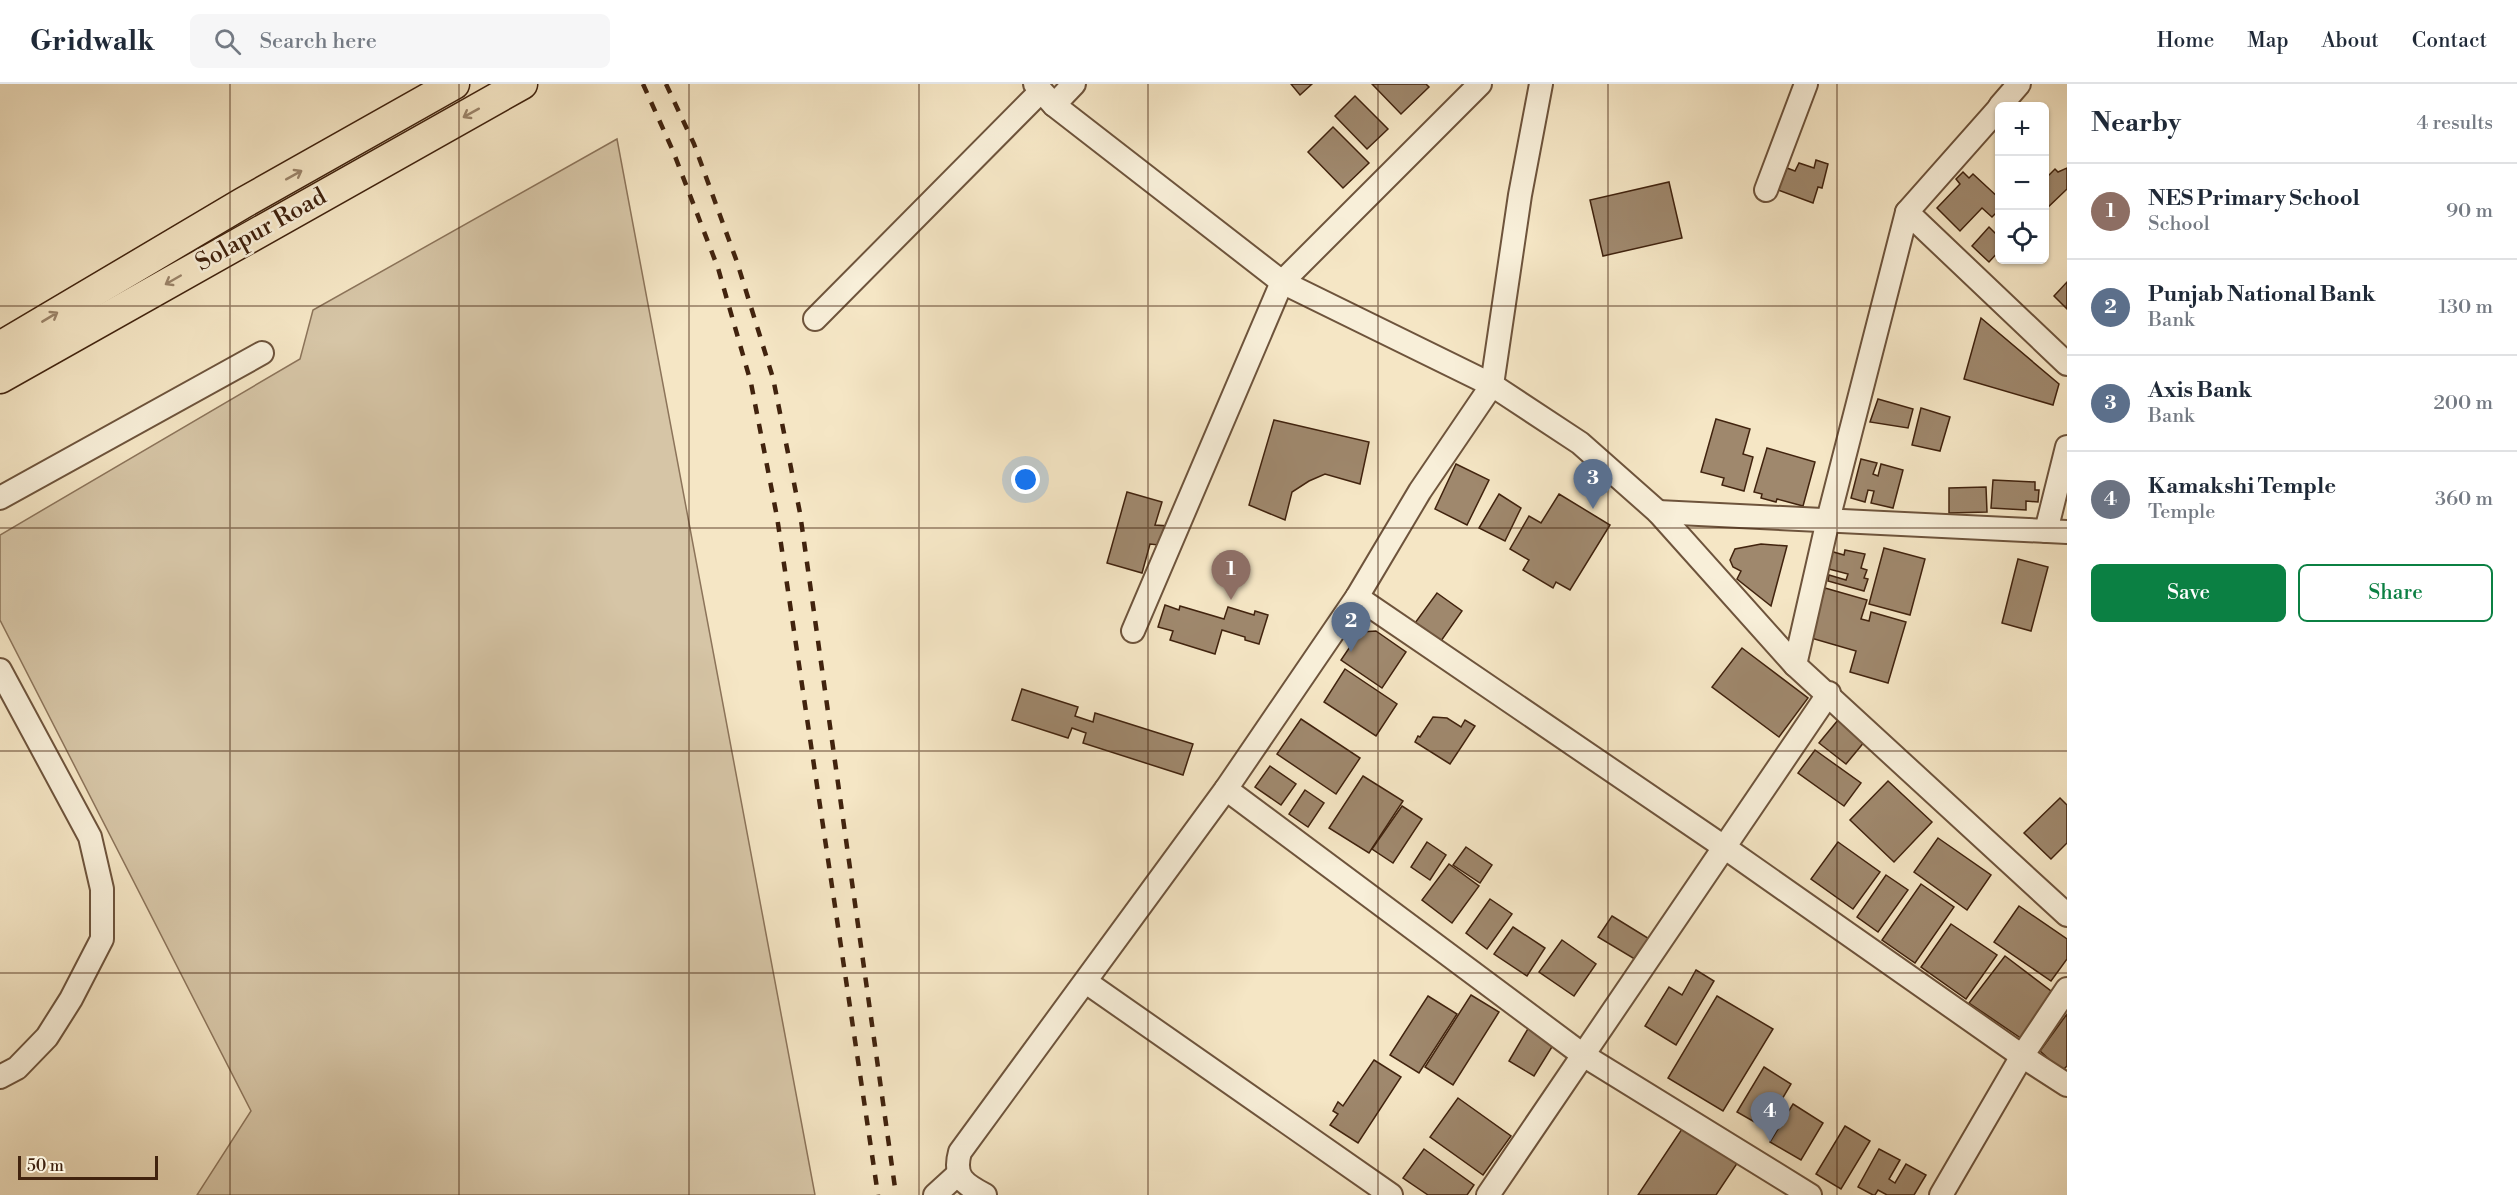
<!DOCTYPE html>
<html lang="en">
<head>
<meta charset="utf-8">
<style>
	:root { --surface:#fff; --page:#f6f6f7; --text:#1f2937; --muted:#747a83; --line:#e0e1e3; --accent:#0b8043 }
	body { margin:0; font-family:"Libre Bodoni",serif; background:var(--page); color:var(--text) }
	.controls { position:absolute; right:18px; top:18px; display:grid; overflow:hidden; border-radius:9px; box-shadow:0 2px 4px #0004 }
	.controls button { width:54px; height:54px; display:grid; place-items:center; padding:0; border:0; border-bottom:2px solid var(--line); background:var(--surface); color:var(--text); font:30px sans-serif }
	.scale { position:absolute; left:18px; bottom:15px; width:140px; box-sizing:border-box; padding-left:6px; border:3px solid #41230e; border-top:0; font-size:16px; line-height:21px; white-space:nowrap; color:#41230e; -webkit-text-stroke:4px #f8efd9; paint-order:stroke }
	.you { position:absolute; left:1026px; top:396px; width:21px; height:21px; margin:-15px; border:4px solid #fff; border-radius:50%; background:#1a73e8; box-shadow:0 0 0 9px #1a73e833 }
	.badge { display:grid; place-items:center; width:39px; height:39px; border-radius:50%; background:var(--accent); color:#fff; font-size:20px; font-weight:700 }
	.pin { position:absolute; translate:-50% -50px; filter:drop-shadow(0 2px 3px #0008) }
	.pin::after { content:''; position:absolute; top:32px; width:21px; height:18px; background:inherit; clip-path:polygon(0 0,100% 0,50% 100%) }
	.list { margin:0; padding:0; list-style:none }
	h2 { display:flex; justify-content:space-between; align-items:center; height:78px; margin:0; padding:0 24px; font-size:26px }
	h2 small { font-size:20px; font-weight:400; color:var(--muted) }
	.list li { display:grid; grid-template-columns:39px 1fr auto; gap:18px; align-items:center; box-sizing:border-box; height:96px; padding:0 24px; border-top:2px solid var(--line) }
	.list b { display:block; font-size:22px; white-space:nowrap }
	.list p { margin:0; font-size:20px; white-space:nowrap; color:var(--muted) }
	.list em { font-size:20px; font-style:normal; color:var(--muted) }
	.actions { display:flex; gap:12px; padding:18px 24px }
	.actions a { flex:1; padding:14px 0; border:2px solid var(--accent); border-radius:9px; text-align:center; font-size:21px; color:var(--accent) }
	.actions .main { background:var(--accent); color:#fff }
	.icon { flex:none; width:33px; height:33px; fill:none; stroke:currentColor; stroke-width:2; stroke-linecap:round; stroke-linejoin:round }
	.map { position:relative; flex:none; width:2067px; height:1111px; overflow:hidden }
	header { display:flex; align-items:center; gap:36px; box-sizing:border-box; height:84px; padding:0 30px; background:var(--surface); border-bottom:2px solid var(--line) }
	header strong { font-size:28px }
	nav { display:flex; gap:33px; margin-inline-start:auto; font-size:21px }
	.search { width:420px; height:54px; background:var(--page); display:flex; align-items:center; gap:15px; box-sizing:border-box; padding:0 21px; border-radius:9px; color:var(--muted); font-size:22px }
	main { display:flex }
	aside { flex:1; background:var(--surface) }
	.map>svg:first-child { display:block }
</style>
</head>
<body>
<header>
<strong>Gridwalk</strong>
<div class="search"><svg class="icon" aria-label="search" viewBox="0 0 24 24"><circle cx="10" cy="10" r="6"/><path d="M15 15l6 6"/></svg>Search here</div>
<nav><a>Home</a><a>Map</a><a>About</a><a>Contact</a></nav>
</header>
<main>
<div class="map">
<svg width="2067" height="1111" viewBox="0 0 2067 1111">
	<rect width="100%" height="100%" fill="#f5e6c5"/>
	<filter id="stains"><feTurbulence type="fractalNoise" baseFrequency=".00333" numOctaves="4"/><feColorMatrix values="0 0 0 0 .2 0 0 0 0 .09 0 0 0 0 .02 0 0 0 .5 -.17"/></filter>
	<radialGradient id="worn" r=".72"><stop offset=".6" stop-color="#630" stop-opacity="0"/><stop offset="1" stop-color="#630" stop-opacity=".3"/></radialGradient>
	<polygon fill="#d6c5a6" stroke="#8c745a" stroke-width="1.5" points="617,55 815,1111 197,1111 251,1027 0,536 0,451 300,275 313,226"/>
	<g fill="#9f886d" stroke="#41230e" stroke-width="1.5">
		<polygon points="1291,0 1312,0 1300,11"/>
		<polygon points="1372,0 1426,0 1429,3 1401,30"/>
		<polygon points="1355,12 1388,45 1367,65 1335,32"/>
		<polygon points="1333,43 1369,79 1343,104 1308,68"/>
		<polygon points="1816,76 1828,80 1822,104 1818,103 1813,119 1778,106 1787,84 1795,87 1799,79 1814,84"/>
		<polygon points="2067,84 2067,105 2044,127 2044,96 2055,85 2058,88"/>
		<polygon points="1963,88 1969,94 1973,90 2000,115 2000,125 1992,133 1982,124 1960,147 1937,124 1960,100 1956,95"/>
		<polygon points="1669,98 1682,154 1603,172 1590,116"/>
		<polygon points="1989,143 1996,150 2000,147 2000,166 1989,178 1972,162"/>
		<polygon points="2067,198 2067,225 2054,212"/>
		<polygon points="1981,234 2059,300 2053,321 1964,295"/>
		<polygon points="1878,315 1913,325 1908,344 1870,338"/>
		<polygon points="1921,324 1950,333 1940,367 1912,361"/>
		<polygon points="1716,335 1750,345 1743,370 1753,373 1744,407 1722,401 1724,394 1701,388"/>
		<polygon points="1274,336 1369,358 1360,400 1325,390 1309,397 1292,408 1285,436 1249,421"/>
		<polygon points="1767,364 1815,378 1803,422 1777,415 1776,418 1761,414 1762,410 1754,408"/>
		<polygon points="1861,375 1877,379 1873,390 1878,392 1881,380 1903,386 1893,424 1871,419 1874,407 1868,406 1865,418 1851,414"/>
		<polygon points="1456,380 1489,396 1467,441 1435,425"/>
		<polygon points="1993,396 2035,398 2035,406 2039,406 2038,418 2026,417 2026,426 1991,424"/>
		<polygon points="1986,403 1987,428 1949,429 1949,404"/>
		<polygon points="1127,408 1162,418 1155,441 1169,442 1159,461 1150,460 1142,489 1107,479"/>
		<polygon points="1499,410 1521,424 1505,457 1479,444"/>
		<polygon points="1559,410 1610,441 1570,506 1556,498 1553,504 1523,486 1529,476 1510,465 1529,432 1541,439"/>
		<polygon points="1761,460 1787,462 1771,522 1737,495 1741,487 1733,483 1730,476 1735,465"/>
		<polygon points="1884,464 1925,475 1910,531 1869,520"/>
		<polygon points="1845,466 1865,470 1861,484 1867,486 1864,494 1868,495 1864,507 1828,497 1829,491 1846,496 1848,490 1825,484 1830,467 1844,471"/>
		<polygon points="2018,475 2048,483 2031,547 2002,539"/>
		<polygon points="1825,504 1867,516 1861,535 1869,537 1871,528 1906,538 1888,599 1850,588 1856,567 1811,554"/>
		<polygon points="1437,509 1462,527 1441,557 1415,539"/>
		<polygon points="1165,521 1179,526 1180,522 1224,535 1228,523 1254,531 1255,527 1268,531 1259,560 1245,556 1245,553 1222,546 1215,570 1170,556 1173,547 1158,543"/>
		<polygon points="1376,547 1406,568 1382,604 1341,576 1360,548"/>
		<polygon points="1742,564 1808,614 1779,653 1712,603"/>
		<polygon points="1345,585 1397,620 1376,652 1324,618"/>
		<polygon points="1022,605 1078,623 1075,632 1093,638 1095,629 1193,660 1183,691 1083,659 1086,649 1072,644 1068,654 1012,636"/>
		<polygon points="1433,633 1447,634 1461,643 1465,636 1475,642 1450,680 1415,658 1418,652 1420,653"/>
		<polygon points="1301,635 1360,674 1336,710 1277,670"/>
		<polygon points="1838,636 1865,657 1846,680 1819,659"/>
		<polygon points="1815,666 1861,699 1844,722 1798,689"/>
		<polygon points="1270,682 1296,700 1281,721 1255,703"/>
		<polygon points="1363,692 1403,717 1369,769 1329,744"/>
		<polygon points="1888,697 1932,738 1894,778 1850,736"/>
		<polygon points="1305,706 1324,719 1308,743 1289,730"/>
		<polygon points="2060,714 2067,721 2067,759 2051,775 2024,749"/>
		<polygon points="1402,722 1422,735 1393,779 1372,765"/>
		<polygon points="1938,754 1991,791 1967,826 1914,788"/>
		<polygon points="1427,758 1446,771 1430,796 1411,783"/>
		<polygon points="1838,758 1880,788 1853,825 1811,795"/>
		<polygon points="1466,763 1492,781 1480,799 1453,781"/>
		<polygon points="1449,780 1479,802 1452,839 1422,816"/>
		<polygon points="1886,791 1908,806 1878,848 1857,833"/>
		<polygon points="1921,800 1954,823 1915,879 1882,856"/>
		<polygon points="1490,815 1512,830 1487,865 1466,849"/>
		<polygon points="2019,822 2067,855 2067,875 2051,897 1994,858"/>
		<polygon points="1612,832 1651,856 1638,877 1598,853"/>
		<polygon points="1951,840 1997,871 1966,915 1921,883"/>
		<polygon points="1513,843 1545,864 1527,892 1494,870"/>
		<polygon points="1562,856 1596,880 1574,912 1539,888"/>
		<polygon points="2005,872 2051,907 2025,957 1969,919"/>
		<polygon points="1696,886 1714,897 1676,961 1645,942 1669,903 1682,911"/>
		<polygon points="1471,911 1499,928 1453,1001 1425,983"/>
		<polygon points="1428,912 1457,930 1419,989 1390,971"/>
		<polygon points="1717,912 1773,945 1723,1027 1668,994"/>
		<polygon points="2067,930 2067,982 2062,987 2040,967"/>
		<polygon points="1529,943 1555,958 1534,992 1509,977"/>
		<polygon points="1374,976 1401,993 1358,1059 1330,1041 1338,1030 1333,1027 1338,1018 1343,1022"/>
		<polygon points="1764,983 1791,1000 1765,1044 1737,1028"/>
		<polygon points="1458,1014 1511,1052 1483,1091 1430,1053"/>
		<polygon points="1793,1020 1823,1039 1801,1076 1770,1058"/>
		<polygon points="1684,1042 1738,1078 1716,1111 1638,1111"/>
		<polygon points="1845,1042 1870,1057 1841,1105 1816,1090"/>
		<polygon points="1424,1065 1474,1101 1467,1111 1428,1111 1403,1094"/>
		<polygon points="1879,1065 1900,1076 1889,1095 1895,1099 1906,1080 1926,1091 1914,1111 1887,1111 1878,1106 1875,1111 1873,1111 1858,1103"/>
	</g>
	<g fill="none" stroke-linecap="round" stroke-linejoin="round">
		<defs>
			<g id="minor">
				<polyline points="1035,0 1054,21 1282,198 1492,301 1580,359 1658,428 1795,581 2067,831"/>
				<polyline points="1541,0 1520,111 1492,301 1420,407 1357,513 1226,705 1583,971 1810,1111"/>
				<polyline points="1054,21 1074,0"/>
				<polyline points="2000,22 2019,0"/>
				<polyline points="1766,106 1806,0"/>
				<polyline points="1907,128 2067,280"/>
				<polyline points="815,235 1041,7"/>
				<polyline points="0,414 262,269"/>
				<polyline points="1658,428 2067,448"/>
				<polyline points="2046,447 2067,363"/>
				<polyline points="1357,513 1724,763 2022,972 2067,1001"/>
				<polyline points="1133,547 1282,198 1480,0"/>
				<polyline points="1795,581 1828,436 1907,128 2000,23"/>
				<polyline points="0,586 90,753 102,805 102,855 71,915 47,953 17,984 0,993"/>
				<polyline points="1086,898 1391,1111"/>
				<polyline points="935,1111 958,1090"/>
				<path d="M 985,1111 C 964,1100 953,1093 960,1068 L 1226,705"/>
				<polyline points="1488,1111 1829,609"/>
				<polyline points="1941,1111 2022,972 2067,905"/>
			</g>
			<g id="major">
				<polyline points="0,263 243,119 454,0"/>
				<polyline points="0,294 522,0"/>
			</g>
		</defs>
		<use href="#minor" stroke="#6e543c" stroke-width="26"/>
		<use href="#major" stroke="#41230e" stroke-width="33"/>
		<use href="#minor" stroke="#f8efd9" stroke-width="22"/>
		<use href="#major" stroke="#f5e6c5" stroke-width="30"/>
		<g stroke="#41230e" stroke-width="4.5" stroke-dasharray="10 10" stroke-linecap="butt">
			<polyline points="643,0 673,67 718,184 751,299 777,433 878,1111"/>
			<polyline points="666,0 694,60 737,178 773,294 800,429 896,1111"/>
		</g>
	</g>
	<defs><path id="oneway-shaft" d="M-6 0H5M1.5-3L5.5 0L1.5 3" fill="none" stroke-width="1.6" stroke-linecap="round" stroke-linejoin="round" transform="scale(1.5)"/></defs>
	<g stroke="#9b846a">
		<use href="#oneway-shaft" transform="translate(471 29) rotate(151)"/>
		<use href="#oneway-shaft" transform="translate(294 91) rotate(-29)"/>
		<use href="#oneway-shaft" transform="translate(173 196) rotate(150)"/>
		<use href="#oneway-shaft" transform="translate(50 233) rotate(-31)"/>
	</g>
	<path fill="none" stroke="#41230e" stroke-width="1.5" stroke-opacity="0.55" d="M 230,0 L 230,1111M 459,0 L 459,1111M 689,0 L 689,1111M 919,0 L 919,1111M 1148,0 L 1148,1111M 1378,0 L 1378,1111M 1608,0 L 1608,1111M 1837,0 L 1837,1111M 0,222 L 2067,222M 0,444 L 2067,444M 0,667 L 2067,667M 0,889 L 2067,889"/>
	<g text-anchor="middle" dominant-baseline="central" stroke-width="5" stroke-linejoin="round" paint-order="stroke">
		<g font-size="24" fill="#41230e" stroke="#f8efd9">
			<text transform="translate(261 146) rotate(-29)">Solapur Road</text>
		</g>
	</g>
	<rect width="100%" height="100%" filter="url(#stains)"/>
	<rect width="100%" height="100%" fill="url(#worn)"/>
</svg>
<div class="controls">
<button>+</button>
<button>−</button>
<button><svg class="icon" aria-label="locate" viewBox="0 0 24 24"><circle cx="12" cy="12" r="6"/><path d="M12 2v4M12 18v4M2 12h4M18 12h4"/></svg></button>
</div>
<div class="scale">50 m</div>
<div class="you"></div>
<div class="pin badge" style="left:1231px;top:516px;background:#8d6e63">1</div>
<div class="pin badge" style="left:1351px;top:568px;background:#5c6f8a">2</div>
<div class="pin badge" style="left:1593px;top:425px;background:#5c6f8a">3</div>
<div class="pin badge" style="left:1770px;top:1058px;background:#6b7280">4</div>
</div>
<aside>
<h2>Nearby<small>4 results</small></h2>
<ul class="list">
<li><span class="badge" style="background:#8d6e63">1</span><div><b>NES Primary School</b><p>School</p></div><em>90 m</em></li>
<li><span class="badge" style="background:#5c6f8a">2</span><div><b>Punjab National Bank</b><p>Bank</p></div><em>130 m</em></li>
<li><span class="badge" style="background:#5c6f8a">3</span><div><b>Axis Bank</b><p>Bank</p></div><em>200 m</em></li>
<li><span class="badge" style="background:#6b7280">4</span><div><b>Kamakshi Temple</b><p>Temple</p></div><em>360 m</em></li>
</ul>
<div class="actions"><a class="main">Save</a><a>Share</a></div>
</aside>
</main>
</body>
</html>
